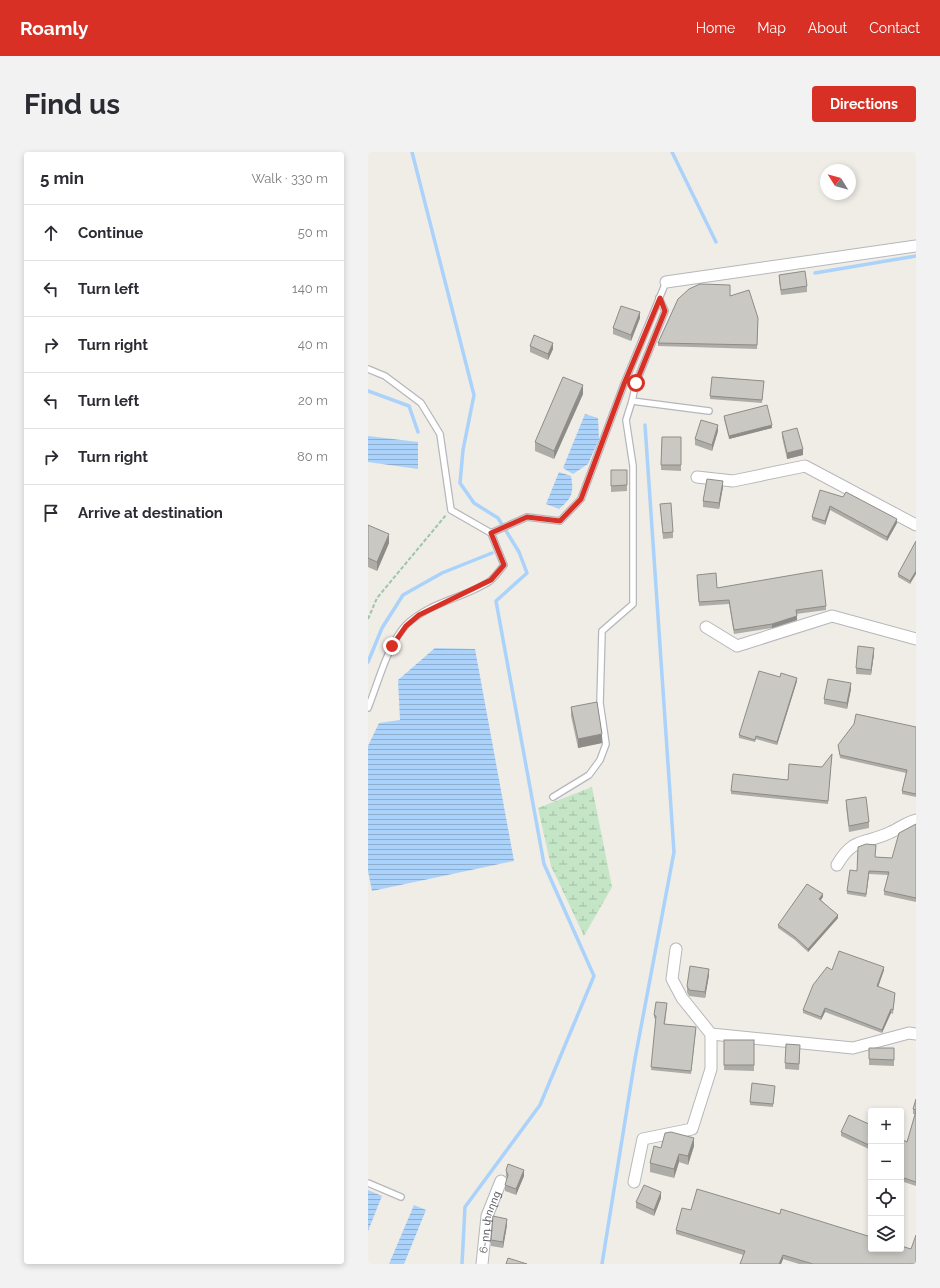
<!DOCTYPE html>
<html lang="en">
<head>
<meta charset="utf-8">
<style>
	:root { --surface:#fff; --page:#f2f2f3; --text:#2b2b33; --muted:#7c7c81; --line:#e1e1e2; --accent:#d93025 }
	body { margin:0; font-family:Raleway,"Noto Sans Armenian",sans-serif; background:var(--page); color:var(--text) }
	.controls { position:absolute; right:12px; bottom:12px; display:grid; overflow:hidden; border-radius:4px; box-shadow:0 2px 6px #0003 }
	.controls button { width:36px; height:36px; display:grid; place-items:center; padding:0; border:0; border-bottom:1px solid var(--line); background:var(--surface); color:var(--text); font:20px sans-serif }
	.compass { position:absolute; left:452px; top:12px; width:36px; height:36px; border-radius:50%; background:var(--surface); box-shadow:0 2px 6px #0003; rotate:307deg }
	.stop { position:absolute; width:12px; height:12px; margin:-9px; border:3px solid #d93025; border-radius:50%; background:#fff }
	.stop.end { background:#d93025; border-color:#fff; box-shadow:0 1px 4px #0008 }
	.list { margin:0; padding:0; list-style:none }
	h2 { display:flex; justify-content:space-between; align-items:center; height:52px; margin:0; padding:0 16px; font-size:17px }
	h2 small { font-size:13px; font-weight:400; color:var(--muted) }
	.list li { display:grid; grid-template-columns:26px 1fr auto; gap:12px; align-items:center; box-sizing:border-box; height:56px; padding:0 16px; border-top:1px solid var(--line) }
	.list b { display:block; font-size:15px; white-space:nowrap }
	.list em { font-size:13px; font-style:normal; color:var(--muted) }
	.icon { flex:none; width:22px; height:22px; fill:none; stroke:currentColor; stroke-width:2; stroke-linecap:round; stroke-linejoin:round }
	.map { position:relative; flex:none; width:548px; height:1112px; overflow:hidden; border-radius:4px }
	header { display:flex; align-items:center; gap:24px; box-sizing:border-box; height:56px; padding:0 20px; background:var(--accent); color:#fff }
	header strong { font-size:19px }
	nav { display:flex; gap:22px; margin-inline-start:auto; font-size:14px }
	.intro { display:flex; align-items:center; justify-content:space-between; box-sizing:border-box; height:96px; padding:0 24px }
	h1 { margin:0; font-size:28px }
	.button { padding:10px 18px; border-radius:4px; background:var(--accent); color:#fff; font-size:14px; font-weight:700 }
	main { display:flex; gap:24px; padding:0 24px }
	aside { flex:1; background:var(--surface); border-radius:4px; box-shadow:0 2px 6px #0003 }
	.map>svg:first-child { display:block }
</style>
</head>
<body>
<header>
<strong>Roamly</strong>
<nav><a>Home</a><a>Map</a><a>About</a><a>Contact</a></nav>
</header>
<div class="intro"><h1>Find us</h1><a class="button">Directions</a></div>
<main>
<aside>
<h2>5 min<small>Walk · 330 m</small></h2>
<ul class="list">
<li><svg class="icon" aria-label="ahead" viewBox="0 0 24 24"><path d="M12 20V5M6 11l6-6 6 6"/></svg><div><b>Continue</b></div><em>50 m</em></li>
<li><svg class="icon" aria-label="left" viewBox="0 0 24 24"><path d="M17 20v-9H6M10 6l-5 5 5 5"/></svg><div><b>Turn left</b></div><em>140 m</em></li>
<li><svg class="icon" aria-label="right" viewBox="0 0 24 24"><path d="M7 20v-9h11M14 6l5 5-5 5"/></svg><div><b>Turn right</b></div><em>40 m</em></li>
<li><svg class="icon" aria-label="left" viewBox="0 0 24 24"><path d="M17 20v-9H6M10 6l-5 5 5 5"/></svg><div><b>Turn left</b></div><em>20 m</em></li>
<li><svg class="icon" aria-label="right" viewBox="0 0 24 24"><path d="M7 20v-9h11M14 6l5 5-5 5"/></svg><div><b>Turn right</b></div><em>80 m</em></li>
<li><svg class="icon" aria-label="arrive" viewBox="0 0 24 24"><path d="M6 21V4h12l-3 4 3 4H6"/></svg><div><b>Arrive at destination</b></div></li>
</ul>
</aside>
<div class="map">
<svg width="548" height="1112" viewBox="0 0 548 1112">
	<defs>
		<pattern id="wetland-marsh" width="20" height="14" patternUnits="userSpaceOnUse"><rect width="20" height="14" fill="#c4e5c6"/><path d="M1 5h8M5 5V1M11 12h8M15 12V8" fill="none" stroke="#a2bda4"/></pattern>
		<pattern id="water-rules" width="6" height="5" patternUnits="userSpaceOnUse"><rect width="6" height="5" fill="#aad2fa"/><path d="M0 2.5h6" fill="none" stroke="#8eaece"/></pattern>
	</defs>
	<rect width="100%" height="100%" fill="#efede6"/>
	<polygon fill="url(#wetland-marsh)" points="224,635 244,735 216,784 183,714 170,656"/>
	<g fill="url(#water-rules)">
		<polygon points="217,262 230,266 231,287 220,312 205,322 195,316"/>
		<polygon points="0,284 50,290 50,317 0,310"/>
		<path d="M 191,320 L 203,324 C 206,341 204,346 191,357 L 178,352 Z"/>
		<polygon points="67,496 107,497 146,709 4,739 0,719 0,594 11,571 32,568 30,528"/>
		<polygon points="0,1038 14,1044 0,1079"/>
		<polygon points="46,1053 58,1058 36,1112 21,1112"/>
	</g>
	<g fill="none" stroke-linecap="round" stroke-linejoin="round">
		<g stroke="#aad2fa" stroke-width="3.5">
			<polyline points="44,0 106,243 95,298 92,331 106,351 130,366 151,400 159,421 128,449 176,712 226,824 172,953 97,1055 94,1112"/>
			<polyline points="304,0 348,90"/>
			<polyline points="447,121 548,104"/>
			<polyline points="0,239 41,254 50,280"/>
			<polyline points="0,510 14,476 35,443 74,421 124,401"/>
			<polyline points="234,1112 267,907 306,700 277,273"/>
		</g>
		<defs>
			<g id="service">
				<polyline points="291,146 297,159 268,231 264,249 341,259"/>
				<path d="M 0,217 L 17,224 L 53,251 L 72,282 L 83,358 L 123,381 L 136,413 C 132,418 127,425 122,429 C 97,446 61,450 38,473 C 20,492 10,531 0,556"/>
				<polyline points="123,381 159,365 192,369 213,347 256,232 298,130"/>
				<polyline points="185,645 221,623 232,608 238,592 232,551 234,479 265,452 265,314 258,268 264,249"/>
				<polyline points="0,1031 33,1045"/>
			</g>
			<g id="minor">
				<polyline points="298,130 548,94"/>
				<polyline points="329,325 365,329 437,314 548,373"/>
				<polyline points="338,475 369,494 464,464 548,487"/>
				<path d="M 469,713 C 486,683 498,693 523,680 C 532,676 539,670 548,668"/>
				<polyline points="343,882 485,896 541,881 548,882"/>
				<polyline points="266,1030 275,987 324,977 343,917 343,882 314,846 304,827 308,797"/>
				<path id="s1" d="M 114,1112 L 119,1064 L 133,1029"/>
			</g>
		</defs>
		<use href="#service" stroke="#b6b7bc" stroke-width="8"/>
		<use href="#minor" stroke="#b6b7bc" stroke-width="13"/>
		<polyline stroke="#9dc5ac" stroke-width="2" stroke-dasharray="4 2" stroke-linecap="butt" points="0,467 9,446 78,363"/>
		<use href="#service" stroke="#fff" stroke-width="5.5"/>
		<use href="#minor" stroke="#fff" stroke-width="11"/>
	</g>
	<g fill="#aeaca7">
		<polygon points="411,123 439,134 439,140 413,143 411,129"/>
		<polygon points="362,144 390,166 389,197 290,194 290,191"/>
		<polygon points="272,166 263,189 245,182 245,176"/>
		<polygon points="162,194 185,197 180,208 162,200"/>
		<polygon points="344,225 396,229 394,251 342,247"/>
		<polygon points="215,242 186,307 167,299 167,290"/>
		<polygon points="356,264 404,276 361,287 356,267"/>
		<polygon points="350,279 344,299 327,293 327,287"/>
		<polygon points="414,280 435,303 419,307 414,285"/>
		<polygon points="294,285 313,285 313,319 293,318"/>
		<polygon points="243,318 259,318 259,339 243,340"/>
		<polygon points="355,335 351,357 335,355 335,349"/>
		<polygon points="452,338 529,371 519,389 462,358 457,373 444,368 444,365"/>
		<polygon points="292,352 305,380 305,386 295,387"/>
		<polygon points="0,373 21,391 9,419 0,415"/>
		<polygon points="548,389 542,432 530,425 530,422"/>
		<polygon points="329,427 349,436 458,454 458,458 428,462 429,468 404,476 366,482 361,452 331,454"/>
		<polygon points="506,502 503,523 488,522 488,516"/>
		<polygon points="412,525 429,529 409,593 388,587 387,590 371,586 371,583"/>
		<polygon points="483,537 479,557 456,552 456,547"/>
		<polygon points="203,555 234,591 210,596 203,564"/>
		<polygon points="548,575 548,645 534,642 534,639 538,621 472,606 470,593"/>
		<polygon points="464,602 460,652 363,642 363,639 420,628 454,615"/>
		<polygon points="478,648 501,670 501,676 481,680 478,654"/>
		<polygon points="548,672 548,750 516,743 516,739 520,723 501,722 498,745 479,742 479,739 489,719 507,705 524,706"/>
		<polygon points="455,745 453,748 470,766 440,800 427,788 410,776 410,773"/>
		<polygon points="464,818 516,818 510,835 527,844 525,862 523,861 514,881 457,860 453,868 435,861 435,858"/>
		<polygon points="341,823 337,846 321,844 319,840 319,834"/>
		<polygon points="299,854 297,872 328,878 323,922 283,918 288,867 286,866 286,863"/>
		<polygon points="356,888 386,888 386,919 356,918"/>
		<polygon points="501,896 526,896 526,914 501,913"/>
		<polygon points="432,899 431,918 417,917 417,911"/>
		<polygon points="407,936 405,955 382,953 382,950"/>
		<polygon points="548,947 548,1034 533,1029 533,987 539,990 547,962 545,962 545,957"/>
		<polygon points="503,973 503,998 473,984 473,980"/>
		<polygon points="326,994 320,1013 311,1010 306,1026 282,1020 282,1011 293,996"/>
		<polygon points="138,1018 156,1024 148,1043 137,1039 137,1033 139,1026 138,1024"/>
		<polygon points="293,1046 286,1064 268,1056 268,1050"/>
		<polygon points="323,1058 548,1112 431,1112 415,1107 413,1112 372,1112 375,1103 308,1082 308,1078"/>
		<polygon points="139,1073 135,1096 123,1094 123,1088"/>
	</g>
	<g fill="#8d8c88">
		<polygon points="272,160 272,166 263,189 263,183"/>
		<polygon points="185,191 185,197 180,208 180,202"/>
		<polygon points="215,233 215,242 186,307 186,299"/>
		<polygon points="350,273 350,279 344,299 344,293"/>
		<polygon points="404,273 404,276 361,287 361,284"/>
		<polygon points="435,297 435,303 419,307 419,301"/>
		<polygon points="355,329 355,335 351,357 351,351"/>
		<polygon points="462,354 462,358 457,373 457,369"/>
		<polygon points="529,367 529,371 519,389 519,385"/>
		<polygon points="21,382 21,391 9,419 9,410"/>
		<polygon points="548,419 548,422 542,432 542,429"/>
		<polygon points="429,464 429,468 404,476 404,472"/>
		<polygon points="506,496 506,502 503,523 503,518"/>
		<polygon points="429,526 429,529 409,593 409,590"/>
		<polygon points="483,531 483,537 479,557 479,551"/>
		<polygon points="234,582 234,591 210,596 210,587"/>
		<polygon points="501,719 501,722 498,745 498,742"/>
		<polygon points="455,742 455,745 451,750 451,747"/>
		<polygon points="470,763 470,766 440,800 440,797"/>
		<polygon points="516,815 516,818 509,838 509,834"/>
		<polygon points="341,817 341,823 337,846 337,840"/>
		<polygon points="457,856 457,860 453,868 453,865"/>
		<polygon points="523,857 523,861 514,881 514,878"/>
		<polygon points="326,986 326,994 320,1013 320,1004"/>
		<polygon points="311,1002 311,1010 306,1026 306,1017"/>
		<polygon points="156,1018 156,1024 148,1043 148,1037"/>
		<polygon points="293,1040 293,1046 286,1064 286,1058"/>
		<polygon points="139,1067 139,1073 135,1096 135,1090"/>
		<polygon points="415,1103 415,1107 413,1112 411,1112"/>
	</g>
	<g fill="#cac8c2" stroke="#8d8c88">
		<polygon points="437,119 439,134 413,138 411,123"/>
		<polygon points="332,132 362,133 362,144 381,138 390,166 389,193 290,191 310,147 321,137"/>
		<polygon points="253,154 272,160 263,183 245,176"/>
		<polygon points="166,183 185,191 180,202 162,194"/>
		<polygon points="195,225 215,233 186,299 167,290"/>
		<polygon points="344,225 396,229 394,248 342,244"/>
		<polygon points="399,253 404,273 361,284 356,264"/>
		<polygon points="333,268 350,273 344,293 327,287"/>
		<polygon points="429,276 435,297 419,301 414,280"/>
		<polygon points="294,285 313,285 313,313 293,313"/>
		<polygon points="243,318 259,318 259,333 243,334"/>
		<polygon points="339,327 355,329 351,351 335,349"/>
		<polygon points="452,338 475,345 478,340 529,367 519,385 462,354 457,369 444,365"/>
		<polygon points="303,351 305,380 295,381 292,352"/>
		<polygon points="0,373 21,382 9,410 0,406"/>
		<polygon points="548,389 548,419 542,429 530,422"/>
		<polygon points="454,418 458,454 428,458 429,464 404,472 366,478 361,448 331,450 329,423 348,421 349,436"/>
		<polygon points="490,494 506,496 503,518 488,516"/>
		<polygon points="391,519 412,525 413,521 429,526 409,590 388,584 387,588 371,583"/>
		<polygon points="460,527 483,531 479,551 456,547"/>
		<polygon points="229,550 234,582 210,587 203,555"/>
		<polygon points="488,562 548,575 548,642 534,639 539,618 472,603 470,593 486,572"/>
		<polygon points="464,602 460,649 363,639 365,622 420,628 421,612 454,615"/>
		<polygon points="498,645 501,670 481,674 478,648"/>
		<polygon points="548,672 548,746 516,739 521,720 501,719 498,742 479,739 482,718 489,719 490,695 498,692 508,693 507,705 524,706 531,681"/>
		<polygon points="439,732 455,742 451,747 470,763 440,797 427,785 410,773"/>
		<polygon points="471,799 516,815 509,834 527,841 525,858 523,857 514,878 457,856 453,865 435,858 445,833 459,815 464,818"/>
		<polygon points="322,814 341,817 337,840 321,838 319,834"/>
		<polygon points="288,850 299,851 296,872 328,875 323,919 283,915 288,864 286,863"/>
		<rect x="356" y="888" width="30" height="25"/>
		<polygon points="418,892 432,893 431,912 417,911"/>
		<polygon points="501,896 526,896 526,908 501,907"/>
		<polygon points="384,931 407,934 405,952 382,950"/>
		<polygon points="548,947 548,958 545,957"/>
		<polygon points="548,959 548,1030 533,1025 533,987 539,990"/>
		<polygon points="481,963 503,973 503,994 473,980"/>
		<polygon points="303,980 326,986 320,1004 311,1002 306,1017 282,1011 286,994 293,996 297,981"/>
		<polygon points="140,1012 156,1018 148,1037 137,1033 140,1023 138,1018"/>
		<polygon points="276,1033 293,1040 286,1058 268,1050"/>
		<polygon points="329,1037 412,1062 413,1057 503,1085 503,1097 533,1097 533,1094 543,1097 548,1083 548,1112 445,1112 415,1103 411,1112 372,1112 377,1099 308,1078 314,1056 323,1058"/>
		<polygon points="125,1064 139,1067 135,1090 123,1088"/>
		<polygon points="140,1106 159,1112 138,1112"/>
	</g>
	<g fill="none" stroke-linecap="round" stroke-linejoin="round">
		<polyline stroke="#d93025" stroke-width="5" points="24,494 38,474 51,463 123,428 136,413 123,381 159,365 192,369 213,347 256,232 292,146 297,159 268,231"/>
	</g>
	<g text-anchor="middle" dominant-baseline="central" stroke-width="3" stroke-linejoin="round" paint-order="stroke">
		<g font-size="11" fill="#5d6065" stroke="#fff">
			<text stroke="none"><textPath href="#s1" startOffset="43">6-րդ փողոց</textPath></text>
		</g>
	</g>
</svg>
<div class="controls">
<button>+</button>
<button>−</button>
<button><svg class="icon" aria-label="locate" viewBox="0 0 24 24"><circle cx="12" cy="12" r="6"/><path d="M12 2v4M12 18v4M2 12h4M18 12h4"/></svg></button>
<button><svg class="icon" aria-label="layers" viewBox="0 0 24 24"><path d="M12 4l9 5-9 5-9-5zM3 14l9 5 9-5"/></svg></button>
</div>
<svg class="compass" viewBox="-18 -18 36 36"><path d="M0-13l5 13h-10z" fill="#e53935"/><path d="M0 13l5-13h-10z" fill="#7c7c81"/></svg>
<div class="stop" style="left:268px;top:231px"></div>
<div class="stop end" style="left:24px;top:494px"></div>
</div>
</main>
</body>
</html>
